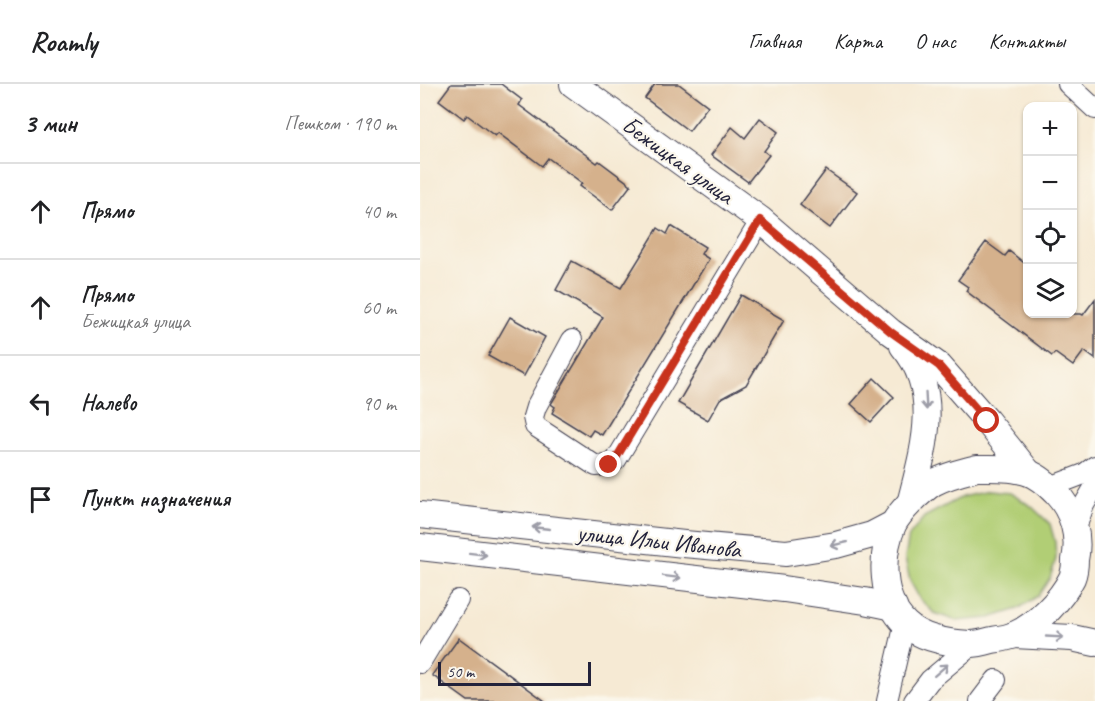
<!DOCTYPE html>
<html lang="ru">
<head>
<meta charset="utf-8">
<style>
	:root { --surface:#fff; --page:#f6f6f6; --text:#202124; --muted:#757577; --line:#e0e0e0 }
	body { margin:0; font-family:Caveat,sans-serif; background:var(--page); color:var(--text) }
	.controls { position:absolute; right:18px; top:18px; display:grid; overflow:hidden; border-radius:12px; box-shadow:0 2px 4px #0004 }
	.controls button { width:54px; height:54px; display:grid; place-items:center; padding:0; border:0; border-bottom:2px solid var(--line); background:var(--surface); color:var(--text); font:30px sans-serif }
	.scale { position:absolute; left:18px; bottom:15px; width:153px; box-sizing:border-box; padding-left:6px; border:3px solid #22223b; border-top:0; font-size:16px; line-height:21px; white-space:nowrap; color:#22223b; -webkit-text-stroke:4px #fbf7ec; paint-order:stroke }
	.stop { position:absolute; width:18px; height:18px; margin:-14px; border:4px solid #c8321e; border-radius:50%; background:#fff }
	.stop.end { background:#c8321e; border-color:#fff; box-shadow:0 2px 6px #0008 }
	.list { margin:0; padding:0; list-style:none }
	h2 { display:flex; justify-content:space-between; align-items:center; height:78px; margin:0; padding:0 24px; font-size:26px }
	h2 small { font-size:20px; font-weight:400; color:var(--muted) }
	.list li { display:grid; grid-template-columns:39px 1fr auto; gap:18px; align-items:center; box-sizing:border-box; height:96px; padding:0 24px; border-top:2px solid var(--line) }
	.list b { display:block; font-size:22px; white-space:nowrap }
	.list p { margin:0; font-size:20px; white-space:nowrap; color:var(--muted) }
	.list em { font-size:20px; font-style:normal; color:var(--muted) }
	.icon { flex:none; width:33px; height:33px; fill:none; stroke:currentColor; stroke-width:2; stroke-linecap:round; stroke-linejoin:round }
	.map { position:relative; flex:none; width:675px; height:617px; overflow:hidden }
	header { display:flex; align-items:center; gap:36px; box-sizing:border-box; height:84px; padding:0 30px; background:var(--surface); border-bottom:2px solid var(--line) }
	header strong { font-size:28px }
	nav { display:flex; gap:33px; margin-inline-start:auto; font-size:21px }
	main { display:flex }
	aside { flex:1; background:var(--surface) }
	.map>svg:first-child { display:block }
</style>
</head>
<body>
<header>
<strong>Roamly</strong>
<nav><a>Главная</a><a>Карта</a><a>О нас</a><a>Контакты</a></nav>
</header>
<main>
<aside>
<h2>3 мин<small>Пешком · 190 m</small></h2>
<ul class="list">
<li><svg class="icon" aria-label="ahead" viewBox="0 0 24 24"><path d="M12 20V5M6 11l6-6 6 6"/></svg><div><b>Прямо</b></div><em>40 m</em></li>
<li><svg class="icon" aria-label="ahead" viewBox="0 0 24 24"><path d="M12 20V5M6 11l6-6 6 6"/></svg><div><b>Прямо</b><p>Бежицкая улица</p></div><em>60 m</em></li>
<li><svg class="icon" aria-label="left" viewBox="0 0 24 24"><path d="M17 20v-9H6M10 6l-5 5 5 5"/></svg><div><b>Налево</b></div><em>90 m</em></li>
<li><svg class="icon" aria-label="arrive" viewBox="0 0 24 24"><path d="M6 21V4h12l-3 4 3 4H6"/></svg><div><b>Пункт назначения</b></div></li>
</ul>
</aside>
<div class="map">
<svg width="675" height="617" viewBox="0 0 675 617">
	<rect width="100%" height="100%" fill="#fbf7ec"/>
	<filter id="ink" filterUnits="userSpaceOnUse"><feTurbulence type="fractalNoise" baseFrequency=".0167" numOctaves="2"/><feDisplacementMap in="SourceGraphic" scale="12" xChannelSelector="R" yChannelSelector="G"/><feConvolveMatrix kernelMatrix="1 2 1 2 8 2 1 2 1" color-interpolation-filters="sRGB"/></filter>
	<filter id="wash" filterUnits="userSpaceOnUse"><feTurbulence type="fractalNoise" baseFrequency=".008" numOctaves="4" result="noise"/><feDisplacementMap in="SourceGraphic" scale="24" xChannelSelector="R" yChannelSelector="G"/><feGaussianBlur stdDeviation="1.35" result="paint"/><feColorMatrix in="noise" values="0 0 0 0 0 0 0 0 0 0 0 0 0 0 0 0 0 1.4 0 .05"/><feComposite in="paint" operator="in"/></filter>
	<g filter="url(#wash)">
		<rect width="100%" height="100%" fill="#f6ead4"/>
		<polygon fill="#b1ce75" stroke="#6a7858" stroke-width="1.5" points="568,407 590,409 611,422 630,440 635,458 636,475 630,494 618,512 598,525 570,534 537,537 514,529 500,515 490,497 485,474 489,452 504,433 542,413"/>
		<g id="blocks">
			<g fill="#d5b18c">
				<polygon points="31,0 81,0 102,16 99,21 177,79 179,77 211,101 192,126 160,102 162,99 128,74 122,82 78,49 75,52 47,31 44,35 19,16"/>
				<polygon points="235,0 259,0 288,22 269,47 225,14"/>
				<polygon points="340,34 358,48 344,67 349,71 328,98 291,71 312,43 325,54"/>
				<polygon points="406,86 437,108 410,144 380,121"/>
				<polygon points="251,142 285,163 281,170 289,175 182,351 173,346 169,352 132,329 135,323 131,320 183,233 136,206 152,177 201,204 238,144 247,150"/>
				<polygon points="566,158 585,172 589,167 608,182 608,230 661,230 663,231 675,215 675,275 664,267 653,282 635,269 632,272 546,207 548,203 538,196"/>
				<polygon points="321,211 364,236 326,301 300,315 288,336 258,319"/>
				<polygon points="90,233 125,253 104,292 68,272"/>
				<polygon points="454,294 474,313 451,338 431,320"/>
				<polygon points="39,554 125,617 48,617 12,591"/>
			</g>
		</g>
	</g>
	<g filter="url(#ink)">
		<use href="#blocks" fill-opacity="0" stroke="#424052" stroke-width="1.5"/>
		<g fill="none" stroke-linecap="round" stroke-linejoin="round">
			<defs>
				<g id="minor">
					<polyline points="648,0 675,25"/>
					<polyline points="152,256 116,323 113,333 115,342 176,382 189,381 196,376 341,136"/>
					<polyline points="630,403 664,390 675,382"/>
					<polyline points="656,444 664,421 675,402"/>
					<polyline points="0,579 38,516"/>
					<polyline points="467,617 485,539"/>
					<polyline points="494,617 510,596 553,560"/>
					<polyline points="560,617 576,596"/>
				</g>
				<g id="major">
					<polyline points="153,0 341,136 471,248 519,282 567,337 608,388"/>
					<path d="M 483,262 C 522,307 504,365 491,416"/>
					<path d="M 557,384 C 573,384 591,383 606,388 C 617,391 628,401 636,409 C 653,427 660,452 655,476 C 655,482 654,489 652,494 C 641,516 617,541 594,551 C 588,554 579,555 572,556 C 565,558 557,560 550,560 C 528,559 502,555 486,540 C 460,516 460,471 473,441 C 479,428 501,407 513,399 C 527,391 542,388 557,384 Z"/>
					<polyline points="0,431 264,460 366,469 416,461 452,451 473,440"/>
					<polyline points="0,463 364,505 445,517 474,523"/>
					<polyline points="594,551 652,554 675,559"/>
				</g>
			</defs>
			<use href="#minor" stroke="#424052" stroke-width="22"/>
			<use href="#major" stroke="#424052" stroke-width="28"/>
			<use href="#minor" stroke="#fff" stroke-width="20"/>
			<use href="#major" stroke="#fff" stroke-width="26"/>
		</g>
		<defs><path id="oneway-shaft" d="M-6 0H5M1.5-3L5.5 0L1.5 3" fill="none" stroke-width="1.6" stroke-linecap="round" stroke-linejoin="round" transform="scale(1.5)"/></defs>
		<g stroke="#9c9ca7">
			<use href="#oneway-shaft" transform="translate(506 317) rotate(87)"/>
			<use href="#oneway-shaft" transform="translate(121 444) rotate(-174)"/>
			<use href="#oneway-shaft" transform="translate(419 460) rotate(167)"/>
			<use href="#oneway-shaft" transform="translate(58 470) rotate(7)"/>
			<use href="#oneway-shaft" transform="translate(252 493) rotate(7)"/>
			<use href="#oneway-shaft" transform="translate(635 553) rotate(3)"/>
			<use href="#oneway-shaft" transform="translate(521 586) rotate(-41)"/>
		</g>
	</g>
	<g fill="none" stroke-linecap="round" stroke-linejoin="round" filter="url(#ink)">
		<polyline stroke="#c8321e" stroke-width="8" points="189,381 195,376 340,136 471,248 519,282 567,337"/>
	</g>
	<g text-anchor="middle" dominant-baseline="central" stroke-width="4.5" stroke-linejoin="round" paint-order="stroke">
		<g font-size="24" fill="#22223b" stroke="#fbf7ec">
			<text transform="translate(258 76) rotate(36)">Бежицкая улица</text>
			<text transform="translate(239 457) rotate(6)">улица Ильи Иванова</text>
		</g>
	</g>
</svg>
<div class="controls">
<button>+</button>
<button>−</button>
<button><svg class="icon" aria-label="locate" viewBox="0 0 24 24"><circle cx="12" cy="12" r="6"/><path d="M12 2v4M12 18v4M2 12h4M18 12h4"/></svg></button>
<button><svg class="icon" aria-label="layers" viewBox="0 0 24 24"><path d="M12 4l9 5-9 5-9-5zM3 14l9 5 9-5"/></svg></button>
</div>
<div class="scale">50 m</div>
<div class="stop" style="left:567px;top:337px"></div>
<div class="stop end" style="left:189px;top:381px"></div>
</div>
</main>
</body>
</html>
